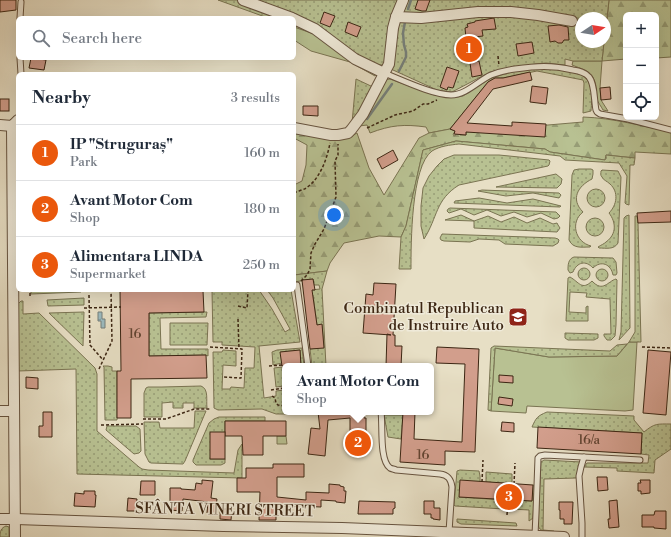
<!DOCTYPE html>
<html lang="en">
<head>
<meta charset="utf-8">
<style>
	:root { --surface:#fff; --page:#f6f6f7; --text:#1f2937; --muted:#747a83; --line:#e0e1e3; --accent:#ea580c }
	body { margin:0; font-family:"Libre Bodoni",serif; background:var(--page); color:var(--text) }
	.controls { position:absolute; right:12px; top:12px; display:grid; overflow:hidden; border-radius:6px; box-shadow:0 4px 16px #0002 }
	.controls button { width:36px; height:36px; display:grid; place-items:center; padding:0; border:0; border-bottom:1px solid var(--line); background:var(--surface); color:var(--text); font:20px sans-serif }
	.compass { position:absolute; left:575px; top:12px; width:36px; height:36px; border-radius:50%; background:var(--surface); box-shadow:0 4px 16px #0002; rotate:78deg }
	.you { position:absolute; left:334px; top:215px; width:14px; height:14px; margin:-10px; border:3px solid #fff; border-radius:50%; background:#1a73e8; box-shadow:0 0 0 6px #1a73e833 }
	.badge { display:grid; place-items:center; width:26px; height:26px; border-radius:50%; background:var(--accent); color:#fff; font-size:13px; font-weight:700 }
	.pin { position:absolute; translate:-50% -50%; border:2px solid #fff; box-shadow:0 1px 4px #0006 }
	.popup { position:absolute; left:282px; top:363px; width:152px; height:52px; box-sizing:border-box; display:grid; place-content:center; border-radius:6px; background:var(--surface); filter:drop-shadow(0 1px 3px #0005); font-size:13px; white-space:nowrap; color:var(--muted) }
	.popup b { font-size:15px; color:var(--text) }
	.popup::after { content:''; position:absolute; left:50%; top:100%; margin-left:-8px; border:8px solid transparent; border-top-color:var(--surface) }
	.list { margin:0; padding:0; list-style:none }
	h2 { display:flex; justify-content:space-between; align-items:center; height:52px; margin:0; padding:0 16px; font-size:17px }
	h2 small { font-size:13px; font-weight:400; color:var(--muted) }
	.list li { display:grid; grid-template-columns:26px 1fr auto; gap:12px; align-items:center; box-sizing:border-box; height:56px; padding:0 16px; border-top:1px solid var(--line) }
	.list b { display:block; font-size:15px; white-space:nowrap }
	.list p { margin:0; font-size:13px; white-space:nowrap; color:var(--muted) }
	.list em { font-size:13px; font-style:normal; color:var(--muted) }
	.icon { flex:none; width:22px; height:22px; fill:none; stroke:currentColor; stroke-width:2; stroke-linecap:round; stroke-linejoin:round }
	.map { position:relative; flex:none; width:671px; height:537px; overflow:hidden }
	.search { position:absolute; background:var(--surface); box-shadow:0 4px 16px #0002; left:16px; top:16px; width:280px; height:44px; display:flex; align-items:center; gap:10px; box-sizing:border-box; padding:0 14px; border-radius:6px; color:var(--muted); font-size:15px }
	.panel { position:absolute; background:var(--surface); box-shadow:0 4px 16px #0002; left:16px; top:72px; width:280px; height:220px; border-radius:6px }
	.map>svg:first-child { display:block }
</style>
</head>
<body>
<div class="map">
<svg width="671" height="537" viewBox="0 0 671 537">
	<defs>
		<pattern id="forest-firs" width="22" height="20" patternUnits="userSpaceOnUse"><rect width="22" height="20" fill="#b8c192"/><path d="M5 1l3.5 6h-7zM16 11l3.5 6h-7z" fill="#979d76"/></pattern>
		<pattern id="garden-dots" width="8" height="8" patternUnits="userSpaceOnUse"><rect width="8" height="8" fill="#b8c192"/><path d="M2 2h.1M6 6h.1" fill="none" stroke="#979d76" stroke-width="1.8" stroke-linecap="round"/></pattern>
		<pattern id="water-ripples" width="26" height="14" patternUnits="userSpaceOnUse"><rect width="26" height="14" fill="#9bbabf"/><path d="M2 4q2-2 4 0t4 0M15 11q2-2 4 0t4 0" fill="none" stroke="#80979a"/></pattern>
	</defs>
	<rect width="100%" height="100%" fill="#e7dfc5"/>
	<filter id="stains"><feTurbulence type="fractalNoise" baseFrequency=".005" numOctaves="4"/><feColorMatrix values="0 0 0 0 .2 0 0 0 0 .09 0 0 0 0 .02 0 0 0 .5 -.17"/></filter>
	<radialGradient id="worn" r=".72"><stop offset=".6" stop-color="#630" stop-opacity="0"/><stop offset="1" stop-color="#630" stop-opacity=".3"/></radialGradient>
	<g fill="#b8c192" stroke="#7a7452">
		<polygon points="294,21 349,58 350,62 311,51 294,40"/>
		<path d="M 573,61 L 602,61 L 600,88 L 601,100 L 608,111 L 603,110 C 601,106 598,103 597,99 C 595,87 597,76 585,70 C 581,68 576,67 572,65 Z"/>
		<path d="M 495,77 L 495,78 L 488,82 L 450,129 L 429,133 L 426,127 C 404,124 391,125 370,133 L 367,125 L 359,126 L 384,80 L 390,79 L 434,95 L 457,97 L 463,96 L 489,79 Z"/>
		<polygon points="629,342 637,342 633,410 625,411 527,406 526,413 491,411 495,348 549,357 617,356"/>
		<polygon points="277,436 286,436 287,444 277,444"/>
	</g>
	<g fill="url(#forest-firs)" stroke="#7a7452">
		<polygon points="609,0 671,0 671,57 656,58 656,15 626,15 626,59 602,61 604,42 605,42"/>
		<path d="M 583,117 C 613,118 642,126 671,132 L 671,154 L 635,152 L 635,158 L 606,155 L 605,160 L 550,152 L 545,149 L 456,141 L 423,150 L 406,226 L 401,237 L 379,236 L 344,243 L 330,263 L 327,271 L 294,275 L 294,185 L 302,181 L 306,165 L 307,145 L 294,138 L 294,132 L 313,136 L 325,139 L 337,139 L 349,137 L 357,133 L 369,168 L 384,195 L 419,138 L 429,133 L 450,129 L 455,131 L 453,135 L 455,136 L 457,132 L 460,133 L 460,135 L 466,135 L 466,132 L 583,122 Z"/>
	</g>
	<g fill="url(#garden-dots)" stroke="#7a7452">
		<polygon points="218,0 609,0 605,35 605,18 581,18 581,42 604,42 602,61 573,61 565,59 565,65 546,63 535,64 490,72 452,92 437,90 382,65 379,65 375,76 350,62 343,55 314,34 294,27 294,18 268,18"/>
		<path d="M 549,68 L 582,74 C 594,85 592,96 591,111 L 583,113 L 584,83 L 583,80 L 537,71 L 503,78 L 495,78 L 495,77 L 515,71 Z"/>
		<polygon points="356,79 373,87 371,92 352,123"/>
		<path d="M 456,141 L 545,149 L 550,152 L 605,160 L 606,158 L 606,155 L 635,158 L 634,165 L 630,165 L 629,205 L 626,204 L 625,203 L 627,176 L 619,163 L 565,160 L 560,156 L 459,144 C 450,145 440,146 432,151 C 411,166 411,244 411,269 L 399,269 L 401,237 L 406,226 L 423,150 Z"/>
		<path d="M 454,155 L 499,155 L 549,160 L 550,161 L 549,165 L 548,166 L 459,185 C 435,200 438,217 424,239 L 421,226 L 421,206 L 423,188 L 429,176 L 437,166 L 444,159 Z"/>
		<path d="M 579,169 L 591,169 L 593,170 L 593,174 L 592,179 C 578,186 570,199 583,212 C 570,222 575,242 591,246 L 590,247 C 582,247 573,249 569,240 L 572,175 L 574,170 Z"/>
		<path d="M 602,170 L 618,171 L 621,177 L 618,243 C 614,250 606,248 599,248 L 598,247 C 601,245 604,244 606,242 C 617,234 616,222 609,213 C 617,205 619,192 610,184 C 607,181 603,180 602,177 C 600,175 601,173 601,171 Z"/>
		<polygon points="556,174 562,179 561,184 557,188 496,187"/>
		<circle cx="596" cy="198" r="9"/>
		<polygon points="482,190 559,193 561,195 559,198 533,193 506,196 478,191"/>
		<polygon points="479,198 507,203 533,199 561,206 560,207 454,203 455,201"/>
		<polygon points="450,208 556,212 560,216 558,218 554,219 541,213 527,217 514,212 501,216 487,210 474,215 461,209 449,213 447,211 448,209"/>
		<polygon points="461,215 474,221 488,216 501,222 514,217 527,223 540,218 553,224 557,223 558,225 560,228 557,232 474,228 474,221 445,220"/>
		<polygon points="629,215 630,328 619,340 621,332 624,218 626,216"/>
		<polygon points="635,216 637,216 638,223 641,342 629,342 635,332"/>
		<circle cx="595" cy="227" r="9"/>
		<polygon points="442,234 555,238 558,239 559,240 558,243 553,246 505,244 499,240 479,239 470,242 444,241 441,240 440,238"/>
		<path d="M 574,257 L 613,258 L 616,262 L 617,273 L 616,275 L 613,275 C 611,264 601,260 593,268 C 586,260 577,262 573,272 L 570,273 L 568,270 C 568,265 568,259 574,257 Z"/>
		<circle cx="584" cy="274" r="6"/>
		<circle cx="602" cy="275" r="6"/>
		<polygon points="327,271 322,289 326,366 312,366 310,349 324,347 322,325 317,325 313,295 311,295 311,290 320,289 319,285 314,285 313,279 294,282 294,275"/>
		<path d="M 570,277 C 579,282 582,291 592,281 C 603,293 608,281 616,279 L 617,280 L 616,325 L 615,336 L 611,340 L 607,340 L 604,336 L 604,334 L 611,334 L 610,299 L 586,297 L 587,293 L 570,292 L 569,312 L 586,313 L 586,307 L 588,306 L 588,321 L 566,321 L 568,278 Z"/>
		<polygon points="31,290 83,290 81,292 31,294"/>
		<polygon points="212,290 259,290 272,309 285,332 290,329 273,298 267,290 291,290 300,342 259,346 264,398 276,396 276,391 284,390 285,412 306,412 306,414 276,414 262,409 218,410 214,408 213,352 222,352 223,350 236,351 236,366 223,365 222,389 230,389 231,387 244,388 245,368 254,368 255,347 222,345 222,342 213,342"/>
		<polygon points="84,298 84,305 48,306 47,300"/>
		<polygon points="21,301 23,301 23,314 39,313 95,368 97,374 97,431 139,467 142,469 148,470 234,473 238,450 242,444 242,478 77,474 76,369 18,371 18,304"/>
		<polygon points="84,312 83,346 49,313"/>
		<polygon points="207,312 206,317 160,318 161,349 208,349 208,356 206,355 149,356 149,313"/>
		<polygon points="170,323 208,323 207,345 170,345"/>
		<polygon points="565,333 598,334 598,338 594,340 568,340 565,338"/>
		<polygon points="627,344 617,356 549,357 495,348 491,411 488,410 491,348 494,346 610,351 617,345"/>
		<polygon points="302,348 304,366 301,366 300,350 281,352 282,363 273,365 272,352 277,350"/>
		<polygon points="103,366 108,366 112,367 112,371 117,371 117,420 105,420 104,367"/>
		<polygon points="282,367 284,386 276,387 274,368"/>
		<path d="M 201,386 C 209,389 206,400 207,408 L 194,408 L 194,403 L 183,403 L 183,408 L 173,408 L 173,402 L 162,403 L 162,417 L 144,417 L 144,393 L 146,388 L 148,387 L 162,387 Z"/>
		<polygon points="195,411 206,411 185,461 183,464 151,463 149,462 145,454 144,422 159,422 160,428 194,428"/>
		<path d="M 547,412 L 634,416 L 634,420 L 644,432 C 655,423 657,424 671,424 L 671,449 L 655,460 L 654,473 L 617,471 L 617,468 L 584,467 L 587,463 L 648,463 L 649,455 L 641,454 L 642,433 L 532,427 C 536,418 537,416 547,412 Z"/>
		<polygon points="384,415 403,415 401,439 388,437"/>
		<polygon points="219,417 265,417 265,421 225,421 225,432 210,459 225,459 225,463 221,465 196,465 193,462 193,460 209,423 214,419"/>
		<polygon points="107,426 136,426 140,429 141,451 139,453 134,454 106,430"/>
		<path d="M 544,460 L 581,462 L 576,478 L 544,479 L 543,530 L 554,531 L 554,532 C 547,531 540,533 538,525 L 541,462 Z"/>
		<polygon points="460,470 479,471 480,476 480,482 459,497 504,500 504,509 455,506 454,505 457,471"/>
		<polygon points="486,472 512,474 512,484 486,482"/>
		<polygon points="533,485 535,485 533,518 529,521 529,510 511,509 512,500 532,501"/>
		<polygon points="457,519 516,523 517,526 461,524 457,522"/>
		<path d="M 6,526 L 9,527 L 9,537 L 0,537 C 0,531 1,528 6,526 Z"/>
	</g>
	<polygon fill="url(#water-ripples)" stroke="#757f7a" points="98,312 102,312 102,319 105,319 105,328 101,328 101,321 98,321"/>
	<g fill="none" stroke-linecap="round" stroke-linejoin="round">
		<g stroke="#757f7a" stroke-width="2.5">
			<polyline points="408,9 411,0"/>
			<polyline points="399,71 406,57 406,52 404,45 403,33 405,22"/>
			<polyline points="367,119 392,84"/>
		</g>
	</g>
	<g fill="#d29e8c" stroke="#3c2613">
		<polygon points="0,0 16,0 16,10 0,12"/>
		<polygon points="418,0 430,0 426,11 422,11 415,9"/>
		<polygon points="324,12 335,16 330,27 320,23"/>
		<polygon points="494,18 496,29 482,30 483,36 466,38 465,28 468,27 467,24 475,22 475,21"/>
		<polygon points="348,22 361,27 357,37 345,32"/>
		<polygon points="559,25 568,27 569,40 564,40 562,43 558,43 555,41 550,42 548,26"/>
		<polygon points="532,42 534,53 518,56 516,44"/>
		<polygon points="31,58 46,60 44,70 29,68"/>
		<polygon points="479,61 482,75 472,77 470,63"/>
		<polygon points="447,67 459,71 453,88 448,87 447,90 440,87"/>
		<polygon points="530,72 532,80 493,89 467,123 512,126 512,122 546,124 545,137 466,132 466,135 454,134 455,131 450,129 488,82 495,78 503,78"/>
		<polygon points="532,86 548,88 546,104 530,102"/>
		<polygon points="610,87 611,99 601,100 600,88"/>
		<rect x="0" y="99" width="9" height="12"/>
		<polygon points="303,106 318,106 318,116 303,115"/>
		<polygon points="393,150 398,160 382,169 377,159"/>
		<polygon points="671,211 671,222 638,223 637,213"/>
		<polygon points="313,279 315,290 312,290 317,325 322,324 324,348 310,349 302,280"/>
		<polygon points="374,283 396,284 393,335 395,335 395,346 402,346 401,366 386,366 387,334 391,335 363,333 366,294 373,295"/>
		<polygon points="120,290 136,290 136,291 203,291 204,312 149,313 149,356 206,355 207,378 131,379 131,418 117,418 117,371 121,371"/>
		<polygon points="437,347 479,349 475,452 445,451 445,465 400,462 403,412 415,412 414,439 462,442 465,364 436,363"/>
		<polygon points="300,350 301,366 282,366 280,352"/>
		<polygon points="648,350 671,352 666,415 643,413"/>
		<polygon points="499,375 513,376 513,383 499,382"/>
		<polygon points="26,377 38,378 38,389 26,388"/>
		<polygon points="499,397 513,399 512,406 498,404"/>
		<polygon points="43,412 52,412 52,437 39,437 39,426 43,426"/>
		<polygon points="318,412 364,412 364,418 366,418 366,447 350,447 350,418 328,420 325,456 308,454 311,428 320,429"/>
		<polygon points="225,421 286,421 286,436 263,436 263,455 243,455 242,436 225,436"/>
		<polygon points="502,422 514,423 514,432 501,431"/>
		<polygon points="538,427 642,433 641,454 537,448"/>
		<rect x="210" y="432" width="15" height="27"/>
		<polygon points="273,464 304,464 304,477 277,477 277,497 306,500 306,492 329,493 329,484 340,485 340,486 344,487 344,491 346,491 345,503 336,502 336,501 321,500 321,507 297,506 297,507 276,505 276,520 259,520 260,492 237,492 237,478 246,478 246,468 273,468"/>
		<polygon points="597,477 607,477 608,490 598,491"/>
		<polygon points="202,480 213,481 211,498 217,499 215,514 207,513 208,502 183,499 182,511 170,510 170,488 181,488 181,489 195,490 196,483 202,484"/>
		<polygon points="460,480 533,485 532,501 459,497"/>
		<polygon points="640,480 650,480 650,493 641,494 641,491 638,491 638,483 641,483"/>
		<polygon points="141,481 155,481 155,495 140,495"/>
		<polygon points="84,491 95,491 95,495 96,495 95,507 74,506 75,493 84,494"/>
		<polygon points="128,498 137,499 136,511 127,511"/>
		<polygon points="617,500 619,527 609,528 608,519 610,519 609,501"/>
		<polygon points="359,501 395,502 395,508 393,509 393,514 358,514"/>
		<polygon points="424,501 434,501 434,508 440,508 440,520 433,519 433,518 431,518 431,514 424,514"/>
		<polygon points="559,502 573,502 572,524 564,524 564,519 560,519 560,510 559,510"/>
		<polygon points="220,509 232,509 231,520 220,519"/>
		<polygon points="655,511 666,511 666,529 654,528 654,527 642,527 642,515 654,515"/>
	</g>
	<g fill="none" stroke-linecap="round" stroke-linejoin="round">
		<defs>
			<g id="lane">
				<polyline points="20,18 21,2"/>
				<polyline points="20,58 21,74"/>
				<path d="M 384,73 C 402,80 433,95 451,95 C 466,95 478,81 491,75 C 499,72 508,70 515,69 C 536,66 552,65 573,70 C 579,71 585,72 589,77 C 595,84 594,101 596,110 L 597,112 L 600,114 L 628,119 L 671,130"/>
				<polyline points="297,285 308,366"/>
				<path d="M 381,412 C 383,425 379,460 390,468 C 392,469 394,469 396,470 L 440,474 C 448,475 451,479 452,487 L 449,532"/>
				<polyline points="535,535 536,513 538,458 540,456 545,455 640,460"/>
				<polyline points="582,537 582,523 579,476 581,467 584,457"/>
			</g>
			<g id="street">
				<polyline points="243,0 292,18"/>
				<polyline points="396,17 421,18 478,12 511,12 538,15 572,21"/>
				<polyline points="294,19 315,29 355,59 384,73"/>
				<polyline points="0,125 12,126 18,120"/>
				<polyline points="12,126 15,537"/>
				<polyline points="294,128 331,135 338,135 348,133 351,130 363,114 389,64 393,28 396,17 403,0"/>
				<polyline points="0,411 14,411"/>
				<polyline points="0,519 16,519 223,526 342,528 564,537"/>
			</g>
		</defs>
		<use href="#lane" stroke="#675440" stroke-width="7"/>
		<use href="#street" stroke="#675440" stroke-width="12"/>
		<g stroke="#3c2613" stroke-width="1.5" stroke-dasharray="3 2" stroke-linecap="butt">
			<polyline points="498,56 499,66"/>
			<polyline points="367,128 395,115 413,111 423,104 428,104 437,100"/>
			<path d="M 294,193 C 298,191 303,190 306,188 C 320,179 327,159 330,143"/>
			<polyline points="301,281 307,275 310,269 311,253 315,244 324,229 336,197 335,161 338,155 338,144"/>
			<polyline points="89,295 90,345 103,360"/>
			<polyline points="30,296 30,290"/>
			<polyline points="238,306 247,308 248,290"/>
			<polyline points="84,308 121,307"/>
			<polyline points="238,319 239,349"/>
			<polyline points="210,347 242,349 241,378 222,377"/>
			<polyline points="642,347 671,348"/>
			<polyline points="269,366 282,365"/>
			<polyline points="99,369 112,341 111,290"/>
			<polyline points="271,390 284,388"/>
			<polyline points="272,396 275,398 276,403 278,405 285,406"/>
			<polyline points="143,419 166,419 194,409 210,409"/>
			<polyline points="101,425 143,424"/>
			<polyline points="482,482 483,460"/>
			<polyline points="514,484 515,463"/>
			<polyline points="507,515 508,500"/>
		</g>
		<use href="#lane" stroke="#efead9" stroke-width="5"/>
		<use href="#street" stroke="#efead9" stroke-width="10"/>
	</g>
	<defs>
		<symbol id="school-square" viewBox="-11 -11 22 22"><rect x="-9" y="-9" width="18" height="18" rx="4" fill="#8f2418" stroke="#efead9"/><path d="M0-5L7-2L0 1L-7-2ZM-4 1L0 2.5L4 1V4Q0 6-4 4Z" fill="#fff"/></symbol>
	</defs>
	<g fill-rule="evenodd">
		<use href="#school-square" x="507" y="306" width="22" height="22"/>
	</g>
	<g text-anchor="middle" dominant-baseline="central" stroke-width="3" stroke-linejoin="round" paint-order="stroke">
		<g font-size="13" fill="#624431">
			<text x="135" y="334">16</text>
			<text x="589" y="440">16/a</text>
			<text x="423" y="455">16</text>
		</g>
		<g font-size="15" fill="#3c2613" stroke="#efead9" text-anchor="end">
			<text x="504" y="308">Combinatul Republican<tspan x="504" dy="17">de Instruire Auto</tspan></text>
		</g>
		<g font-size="15" fill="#3c2613" stroke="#efead9">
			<text transform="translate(225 510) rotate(1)">SFÂNTA VINERI STREET</text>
		</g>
	</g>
	<rect width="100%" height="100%" filter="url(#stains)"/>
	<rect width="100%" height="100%" fill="url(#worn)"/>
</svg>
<div class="controls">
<button>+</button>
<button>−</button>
<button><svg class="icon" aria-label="locate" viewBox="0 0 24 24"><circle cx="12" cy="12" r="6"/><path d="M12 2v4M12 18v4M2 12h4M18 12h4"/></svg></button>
</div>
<svg class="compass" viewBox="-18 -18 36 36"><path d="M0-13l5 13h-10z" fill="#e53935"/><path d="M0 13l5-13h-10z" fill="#747a83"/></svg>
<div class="you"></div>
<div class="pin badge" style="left:469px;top:49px">1</div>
<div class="pin badge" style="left:358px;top:443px">2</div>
<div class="popup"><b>Avant Motor Com</b>Shop</div>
<div class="pin badge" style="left:509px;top:497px">3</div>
<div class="search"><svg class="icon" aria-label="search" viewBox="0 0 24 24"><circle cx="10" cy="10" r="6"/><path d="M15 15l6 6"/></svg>Search here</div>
<section class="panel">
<h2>Nearby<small>3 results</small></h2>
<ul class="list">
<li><span class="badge">1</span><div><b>IP &quot;Struguraș&quot;</b><p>Park</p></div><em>160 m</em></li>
<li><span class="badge">2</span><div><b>Avant Motor Com</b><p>Shop</p></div><em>180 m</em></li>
<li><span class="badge">3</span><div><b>Alimentara LINDA</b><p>Supermarket</p></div><em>250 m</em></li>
</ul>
</section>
</div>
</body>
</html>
